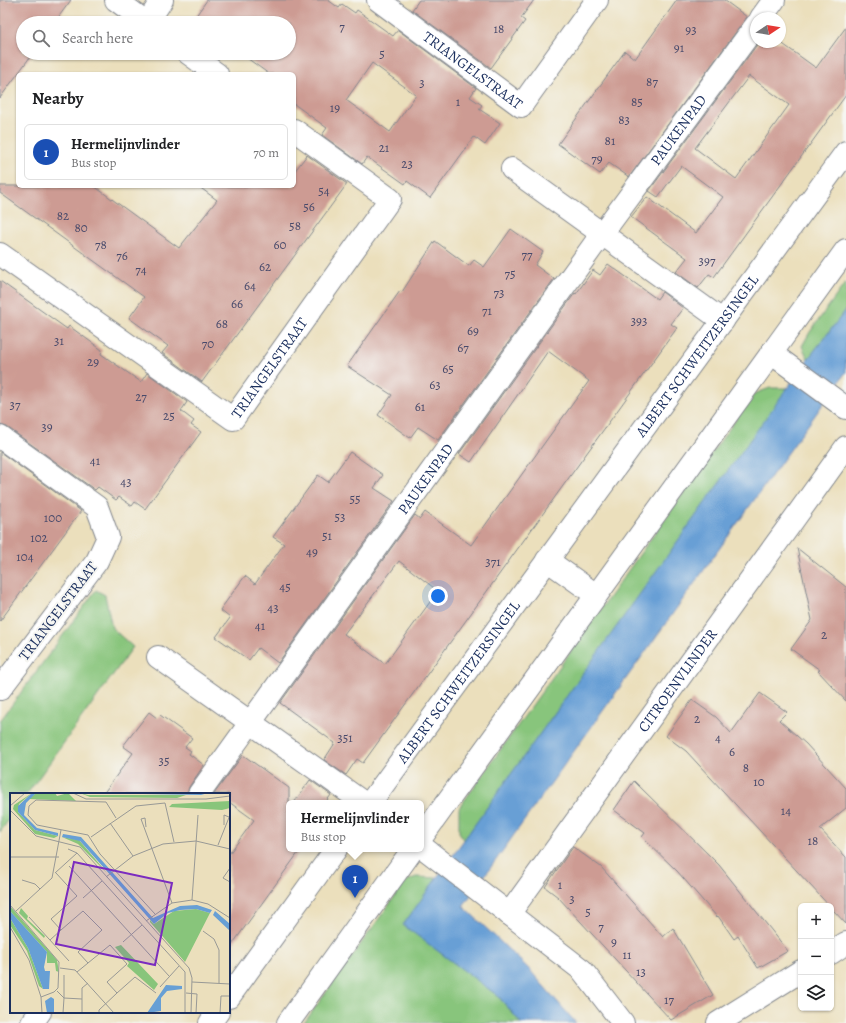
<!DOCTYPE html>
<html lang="en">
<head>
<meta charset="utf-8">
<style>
	:root { --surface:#fff; --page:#f2f2f2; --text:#202124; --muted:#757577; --line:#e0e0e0; --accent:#b5179e }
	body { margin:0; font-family:Alegreya,serif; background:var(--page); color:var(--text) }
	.controls { position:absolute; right:12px; bottom:12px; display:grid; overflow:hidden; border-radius:6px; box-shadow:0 1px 3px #0004 }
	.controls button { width:36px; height:36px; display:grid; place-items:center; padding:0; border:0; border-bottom:1px solid var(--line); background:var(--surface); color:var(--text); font:20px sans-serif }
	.compass { position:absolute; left:750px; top:12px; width:36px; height:36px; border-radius:50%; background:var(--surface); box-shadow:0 1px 3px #0004; rotate:78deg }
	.you { position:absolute; left:438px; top:596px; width:14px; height:14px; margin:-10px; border:3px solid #fff; border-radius:50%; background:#1a73e8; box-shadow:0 0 0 6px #1a73e833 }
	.badge { display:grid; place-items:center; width:26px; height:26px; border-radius:50%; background:var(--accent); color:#fff; font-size:13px; font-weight:700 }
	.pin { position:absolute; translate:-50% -33px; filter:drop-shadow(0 1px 2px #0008) }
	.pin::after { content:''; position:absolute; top:21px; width:14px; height:12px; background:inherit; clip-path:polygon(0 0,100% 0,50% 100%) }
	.popup { position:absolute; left:286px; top:800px; width:138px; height:52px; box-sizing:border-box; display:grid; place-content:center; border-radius:6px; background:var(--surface); filter:drop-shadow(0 1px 3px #0005); font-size:13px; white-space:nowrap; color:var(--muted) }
	.popup b { font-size:15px; color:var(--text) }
	.popup::after { content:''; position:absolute; left:50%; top:100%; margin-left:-8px; border:8px solid transparent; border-top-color:var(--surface) }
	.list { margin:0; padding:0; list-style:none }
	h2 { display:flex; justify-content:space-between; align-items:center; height:52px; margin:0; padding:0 16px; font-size:17px }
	h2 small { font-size:13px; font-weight:400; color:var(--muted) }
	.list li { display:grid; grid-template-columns:26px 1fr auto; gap:12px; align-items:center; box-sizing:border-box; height:56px; margin:0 8px 8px; padding:0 8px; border:1px solid var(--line); border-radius:6px }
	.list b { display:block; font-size:15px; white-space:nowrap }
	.list p { margin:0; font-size:13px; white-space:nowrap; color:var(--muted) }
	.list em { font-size:13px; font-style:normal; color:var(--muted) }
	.icon { flex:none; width:22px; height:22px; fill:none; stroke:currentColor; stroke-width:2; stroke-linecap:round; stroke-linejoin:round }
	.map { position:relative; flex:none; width:846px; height:1023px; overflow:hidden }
	.search { position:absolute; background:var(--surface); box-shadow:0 1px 3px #0004; left:16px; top:16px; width:280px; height:44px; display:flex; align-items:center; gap:10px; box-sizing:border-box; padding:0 14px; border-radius:22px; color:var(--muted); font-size:15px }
	.panel { position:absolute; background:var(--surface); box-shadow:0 1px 3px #0004; left:16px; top:72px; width:280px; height:116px; border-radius:6px }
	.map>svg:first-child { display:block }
</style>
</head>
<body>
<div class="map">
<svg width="846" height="1023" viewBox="0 0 846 1023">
	<rect width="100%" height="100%" fill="#f6f6f2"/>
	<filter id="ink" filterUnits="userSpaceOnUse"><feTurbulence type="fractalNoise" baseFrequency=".025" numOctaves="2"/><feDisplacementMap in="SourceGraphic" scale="8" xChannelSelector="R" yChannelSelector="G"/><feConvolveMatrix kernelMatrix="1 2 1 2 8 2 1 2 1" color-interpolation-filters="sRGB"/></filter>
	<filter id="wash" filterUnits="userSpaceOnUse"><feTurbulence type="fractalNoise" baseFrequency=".012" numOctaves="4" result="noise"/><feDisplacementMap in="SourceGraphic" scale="16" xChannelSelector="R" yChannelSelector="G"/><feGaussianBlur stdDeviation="0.9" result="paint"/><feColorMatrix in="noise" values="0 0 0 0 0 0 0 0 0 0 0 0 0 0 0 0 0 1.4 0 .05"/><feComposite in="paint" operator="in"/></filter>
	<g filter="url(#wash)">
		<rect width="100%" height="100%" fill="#ebdfbc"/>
		<g fill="#88c57b" stroke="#527a6c">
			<polygon points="846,282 846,310 808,359 802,346 810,332"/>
			<polygon points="770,388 788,388 464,840 459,832 459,808 754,394"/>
			<polygon points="96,590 105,595 112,628 133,647 27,794 11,794 11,817 0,832 0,721"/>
			<polygon points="416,877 437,878 404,924 498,996 521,1023 304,1023 406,881"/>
		</g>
		<polygon fill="#679fd5" stroke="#41679a" points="846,310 846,372 463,906 528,968 576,1023 521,1023 498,996 403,925 808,359"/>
		<g id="blocks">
			<g fill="#cd9b93" fill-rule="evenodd">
				<polygon points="0,0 71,0 54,23 23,23 23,53 33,53 0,98"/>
				<path d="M 207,0 L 328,0 L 339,8 L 342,4 L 355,13 L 357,10 L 393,36 L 398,30 L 476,88 L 470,97 L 482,105 L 479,109 L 500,123 L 485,145 L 474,137 L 430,198 L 407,181 L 405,184 L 367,157 L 362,164 L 322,135 L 327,128 L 294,104 L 294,74 L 269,74 L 240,53 L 289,53 L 289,23 L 197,23 L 193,20 ZM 372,63 L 416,95 L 390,132 L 346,100 Z"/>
				<polygon points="419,0 534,0 521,18 525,21 491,68 412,10"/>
				<polygon points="677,0 724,0 747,17 629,177 609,163 600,174 558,144 625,51 635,59"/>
				<path d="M 846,27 L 846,95 L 714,277 L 709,274 L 698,288 L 676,272 L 687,258 L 631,217 L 647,197 L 696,233 L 723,197 L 681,166 L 658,197 L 649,191 L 759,42 L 780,42 L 816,68 ZM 749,76 L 789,105 L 736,179 L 695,148 Z"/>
				<polygon points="307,155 347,184 202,382 162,353 168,346 129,318 144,297 0,193 0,186 94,186 179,248 217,200 198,186 294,186 294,172"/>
				<polygon points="511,229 543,252 535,265 554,279 438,440 418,427 410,438 378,415 392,395 347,366 400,291 402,292 435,241 469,266 474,260 484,267"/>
				<path d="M 608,264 L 657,299 L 662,292 L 683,308 L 671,324 L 677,328 L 363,763 L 357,759 L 346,775 L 324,760 L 335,743 L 280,703 L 415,515 L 420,519 L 425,512 L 471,545 L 589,381 L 548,351 L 471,462 L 459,454 L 575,293 L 576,294 L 593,270 L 600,275 ZM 399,561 L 438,591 L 385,664 L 344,634 Z"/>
				<polygon points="0,281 67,329 69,326 102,350 101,354 141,382 147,373 187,402 181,411 194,421 191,425 201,432 145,509 135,502 132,506 119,497 116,500 98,487 95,490 7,427 0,425"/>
				<polygon points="0,452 81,511 0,621"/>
				<polygon points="350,452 383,475 374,488 394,501 278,663 258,648 249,660 216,637 230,618 220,610 245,576 255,584 284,544 273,537 318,475 328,482"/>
				<polygon points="797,548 846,587 846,701 818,671 820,670 791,649 812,620"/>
				<polygon points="760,693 787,712 779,720 806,744 846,788 846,808 820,829 846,857 846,924 686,751 666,736 692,700 716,717 731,733"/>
				<polygon points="149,712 157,718 160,715 192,738 185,747 191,751 189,754 204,765 189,787 187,794 103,794 133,753 123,746"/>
				<polygon points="243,755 289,788 289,849 301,849 229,949 229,854 254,820 229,802 229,794 214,794"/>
				<polygon points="310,780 331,795 325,803 294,803"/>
				<polygon points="634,781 719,865 788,951 758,968 738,936 734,939 718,916 717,917 677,871 642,837 645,833 614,810"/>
				<polygon points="573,847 601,867 663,937 673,928 713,995 671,1020 558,897 545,887"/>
			</g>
		</g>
	</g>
	<g filter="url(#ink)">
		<use href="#blocks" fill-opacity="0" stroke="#83878d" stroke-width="1"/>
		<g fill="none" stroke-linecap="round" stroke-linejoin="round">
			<defs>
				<g id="street">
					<polyline points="116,0 146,22"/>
					<path id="s1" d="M 378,0 L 521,106 L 597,0"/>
					<polyline points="761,18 774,0"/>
					<polyline points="147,23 162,0"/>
					<polyline points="188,53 217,74"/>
					<polyline points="512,169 723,321"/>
					<path id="s2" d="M 0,254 L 233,419 L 390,199 L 294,130"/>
					<polyline points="771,353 846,408"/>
					<polyline points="0,437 97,507 108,537 97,561 0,689"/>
					<polyline points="547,560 596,595"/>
					<polyline points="158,657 364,803"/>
					<path id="s3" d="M 199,794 L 601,235 L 756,25"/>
					<path id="s4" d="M 370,803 L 846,152"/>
					<polyline points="421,846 582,970 623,1023"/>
					<path id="s5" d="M 509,914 L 846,447"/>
					<polyline points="831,953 846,943"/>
					<polyline points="229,997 336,849"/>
					<polyline points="32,1023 40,1012"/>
					<polyline points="210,1023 218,1012"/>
					<polyline points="718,1023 801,971"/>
				</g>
				<g id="secondary">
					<polyline points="421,838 846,250"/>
					<polyline points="288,1023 413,849"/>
				</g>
			</defs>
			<use href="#street" stroke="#83878d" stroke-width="24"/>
			<use href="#secondary" stroke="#83878d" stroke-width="24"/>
			<use href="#street" stroke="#fff" stroke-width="22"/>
			<use href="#secondary" stroke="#fff" stroke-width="22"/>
		</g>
	</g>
	<g text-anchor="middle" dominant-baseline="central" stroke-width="4" stroke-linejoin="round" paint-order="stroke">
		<g font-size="13" fill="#484a6b">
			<text x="342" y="26">7</text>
			<text x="499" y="28">18</text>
			<text x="691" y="29">93</text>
			<text x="679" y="47">91</text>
			<text x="382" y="53">5</text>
			<text x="652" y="81">87</text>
			<text x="422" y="82">3</text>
			<text x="458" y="101">1</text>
			<text x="637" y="101">85</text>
			<text x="335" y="107">19</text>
			<text x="624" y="119">83</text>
			<text x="610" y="140">81</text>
			<text x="384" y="147">21</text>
			<text x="597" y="158">79</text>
			<text x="407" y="163">23</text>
			<text x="324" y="190">54</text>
			<text x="309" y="206">56</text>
			<text x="63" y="215">82</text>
			<text x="295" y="225">58</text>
			<text x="81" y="227">80</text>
			<text x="101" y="244">78</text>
			<text x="280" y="244">60</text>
			<text x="527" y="254">77</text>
			<text x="122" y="255">76</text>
			<text x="707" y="260">397</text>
			<text x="265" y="266">62</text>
			<text x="141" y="269">74</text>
			<text x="510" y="273">75</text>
			<text x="250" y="285">64</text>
			<text x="499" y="292">73</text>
			<text x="237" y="303">66</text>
			<text x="487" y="310">71</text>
			<text x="639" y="320">393</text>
			<text x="222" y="323">68</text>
			<text x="473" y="330">69</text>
			<text x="59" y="340">31</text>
			<text x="208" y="343">70</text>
			<text x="463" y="347">67</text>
			<text x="93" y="361">29</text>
			<text x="448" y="368">65</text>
			<text x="435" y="384">63</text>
			<text x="141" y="396">27</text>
			<text x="15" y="404">37</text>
			<text x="420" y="406">61</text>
			<text x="169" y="415">25</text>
			<text x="47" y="426">39</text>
			<text x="95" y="460">41</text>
			<text x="126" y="481">43</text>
			<text x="355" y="498">55</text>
			<text x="340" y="516">53</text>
			<text x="53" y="517">100</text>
			<text x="327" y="535">51</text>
			<text x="39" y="537">102</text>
			<text x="312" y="551">49</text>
			<text x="25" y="556">104</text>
			<text x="493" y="561">371</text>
			<text x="285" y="586">45</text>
			<text x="273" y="607">43</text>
			<text x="260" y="625">41</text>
			<text x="824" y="634">2</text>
			<text x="697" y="718">2</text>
			<text x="345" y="737">351</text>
			<text x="718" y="737">4</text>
			<text x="732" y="751">6</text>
			<text x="164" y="760">35</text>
			<text x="746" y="767">8</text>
			<text x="759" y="781">10</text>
			<text x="786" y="810">14</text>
			<text x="813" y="840">18</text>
			<text x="560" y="884">1</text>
			<text x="572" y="898">3</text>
			<text x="588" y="911">5</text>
			<text x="601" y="926">7</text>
			<text x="614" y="941">9</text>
			<text x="627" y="954">11</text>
			<text x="641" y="971">13</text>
			<text x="669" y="999">17</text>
		</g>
		<g font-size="15" fill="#1b2f5e" stroke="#f6f6f2">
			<text stroke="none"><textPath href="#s1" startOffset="118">TRIANGELSTRAAT</textPath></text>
			<text stroke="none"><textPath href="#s3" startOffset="819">PAUKENPAD</textPath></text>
			<text stroke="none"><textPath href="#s4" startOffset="554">ALBERT SCHWEITZERSINGEL</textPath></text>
			<text stroke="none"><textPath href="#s2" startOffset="348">TRIANGELSTRAAT</textPath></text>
			<text stroke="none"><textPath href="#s3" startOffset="388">PAUKENPAD</textPath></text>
			<text transform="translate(58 611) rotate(-53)">TRIANGELSTRAAT</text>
			<text stroke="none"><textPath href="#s5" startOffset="288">CITROENVLINDER</textPath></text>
			<text stroke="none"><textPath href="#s4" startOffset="150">ALBERT SCHWEITZERSINGEL</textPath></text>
		</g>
	</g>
	<g transform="translate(10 793)">
		<rect width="220" height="220" fill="#ebdfbc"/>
		<path d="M 22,0 L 9,11 L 8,19 L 25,37 L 48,43 L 44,45 L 25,41 L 3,16 L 4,12 ZM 26,0 L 45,0 L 47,3 L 58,0 L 66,8 L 19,6 ZM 70,0 L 78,2 L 176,2 L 167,5 L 80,4 ZM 220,8 L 220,15 L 212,17 L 159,14 L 162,11 ZM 52,44 L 69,47 L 97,80 L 68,51 ZM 0,113 L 47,167 L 49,179 L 46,178 L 45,170 L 37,170 L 37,159 L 0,118 ZM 11,115 L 18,123 L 17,126 L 35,143 L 34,145 L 9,120 ZM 186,116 L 200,120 L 175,169 L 140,129 L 140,127 L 144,131 L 164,118 ZM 0,125 L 18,155 L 33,196 L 29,193 L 17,158 L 0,132 ZM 111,152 L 148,191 L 144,197 L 117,173 L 119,170 L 105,154 Z" fill="#88c57b"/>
		<path d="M 22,0 L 26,0 L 16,10 L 14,22 L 27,35 L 48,40 L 48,43 L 25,37 L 8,19 L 8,13 ZM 74,0 L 198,0 L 191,2 ZM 53,41 L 71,44 L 143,125 L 170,113 L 187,112 L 202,117 L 200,120 L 186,116 L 170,117 L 158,120 L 144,131 L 70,48 L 52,44 ZM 0,118 L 37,159 L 34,174 L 35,178 L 40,178 L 39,196 L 33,196 L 18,155 L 0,125 ZM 205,118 L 220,131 L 220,138 L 203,122 ZM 156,192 L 172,193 L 172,196 L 157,198 L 151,205 L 151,218 L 137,220 ZM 41,204 L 44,206 L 44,220 L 37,220 L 35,208 Z" fill="#679fd5"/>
		<path fill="none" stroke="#989996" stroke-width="1" d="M 63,0 L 76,6 L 196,6 L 220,3M 0,13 L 15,0M 0,17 L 26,43 L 70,54 L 179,175 L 182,185 L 181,220M 106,25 L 96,9 L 26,7 L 19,13 L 18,22 L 27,32 L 78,42 L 90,61 L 145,121M 100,30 L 123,63M 214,32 L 214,22 L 219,24M 136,34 L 135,25 L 131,26 L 162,110M 81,44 L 126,13 L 155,10 L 164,49M 208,52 L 220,22M 58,56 L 67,60 L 175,179 L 175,220M 0,64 L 49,64M 59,73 L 159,183M 220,75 L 213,85 L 220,89M 45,80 L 67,60M 46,80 L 67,103 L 41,126 L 51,137 L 73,118 L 92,137 L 68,159 L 78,170 L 100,152 L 117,171 L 97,189 L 107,200 L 125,184 L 146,200M 96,84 L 123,63 L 153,51 L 186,48 L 220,56M 12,87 L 25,91 L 30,96M 73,105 L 92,88M 182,107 L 188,22M 0,112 L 49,169 L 48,195 L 44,199 L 31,204 L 32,220M 6,118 L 42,85 L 51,37M 19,124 L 59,168M 136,128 L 162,110 L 182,107 L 198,111 L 220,125M 0,134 L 19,167 L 31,204M 193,138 L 204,146 L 209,157 L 209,190M 40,147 L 51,137M 113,149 L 132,132M 50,175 L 65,177 L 104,220M 67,179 L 78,170M 54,182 L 54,205 L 72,206M 182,189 L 220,191M 150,194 L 169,173M 47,198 L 54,205 L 53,220M 176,200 L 187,201 L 186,220M 72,220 L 72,195 L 78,190M 89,220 L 89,217 L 107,200M 210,220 L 211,203 L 220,203"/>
		<path fill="#7b2cbf" fill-opacity="0.15" stroke="#7b2cbf" stroke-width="2" d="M 64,69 L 162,90 L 145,172 L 46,151 Z"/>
		<rect width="220" height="220" fill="none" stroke="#1b2f5e" stroke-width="2"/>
	</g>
</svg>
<div class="controls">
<button>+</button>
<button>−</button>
<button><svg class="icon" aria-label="layers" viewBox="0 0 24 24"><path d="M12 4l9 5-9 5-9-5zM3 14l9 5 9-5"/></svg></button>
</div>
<svg class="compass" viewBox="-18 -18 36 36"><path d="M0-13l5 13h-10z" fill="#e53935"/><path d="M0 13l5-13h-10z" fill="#757577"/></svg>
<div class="you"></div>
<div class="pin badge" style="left:355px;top:898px;background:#1a4fb4">1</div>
<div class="popup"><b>Hermelijnvlinder</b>Bus stop</div>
<div class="search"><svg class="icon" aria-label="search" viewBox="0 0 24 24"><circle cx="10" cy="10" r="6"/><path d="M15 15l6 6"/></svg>Search here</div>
<section class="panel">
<h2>Nearby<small></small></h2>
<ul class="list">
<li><span class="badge" style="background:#1a4fb4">1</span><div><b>Hermelijnvlinder</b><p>Bus stop</p></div><em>70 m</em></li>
</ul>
</section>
</div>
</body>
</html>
